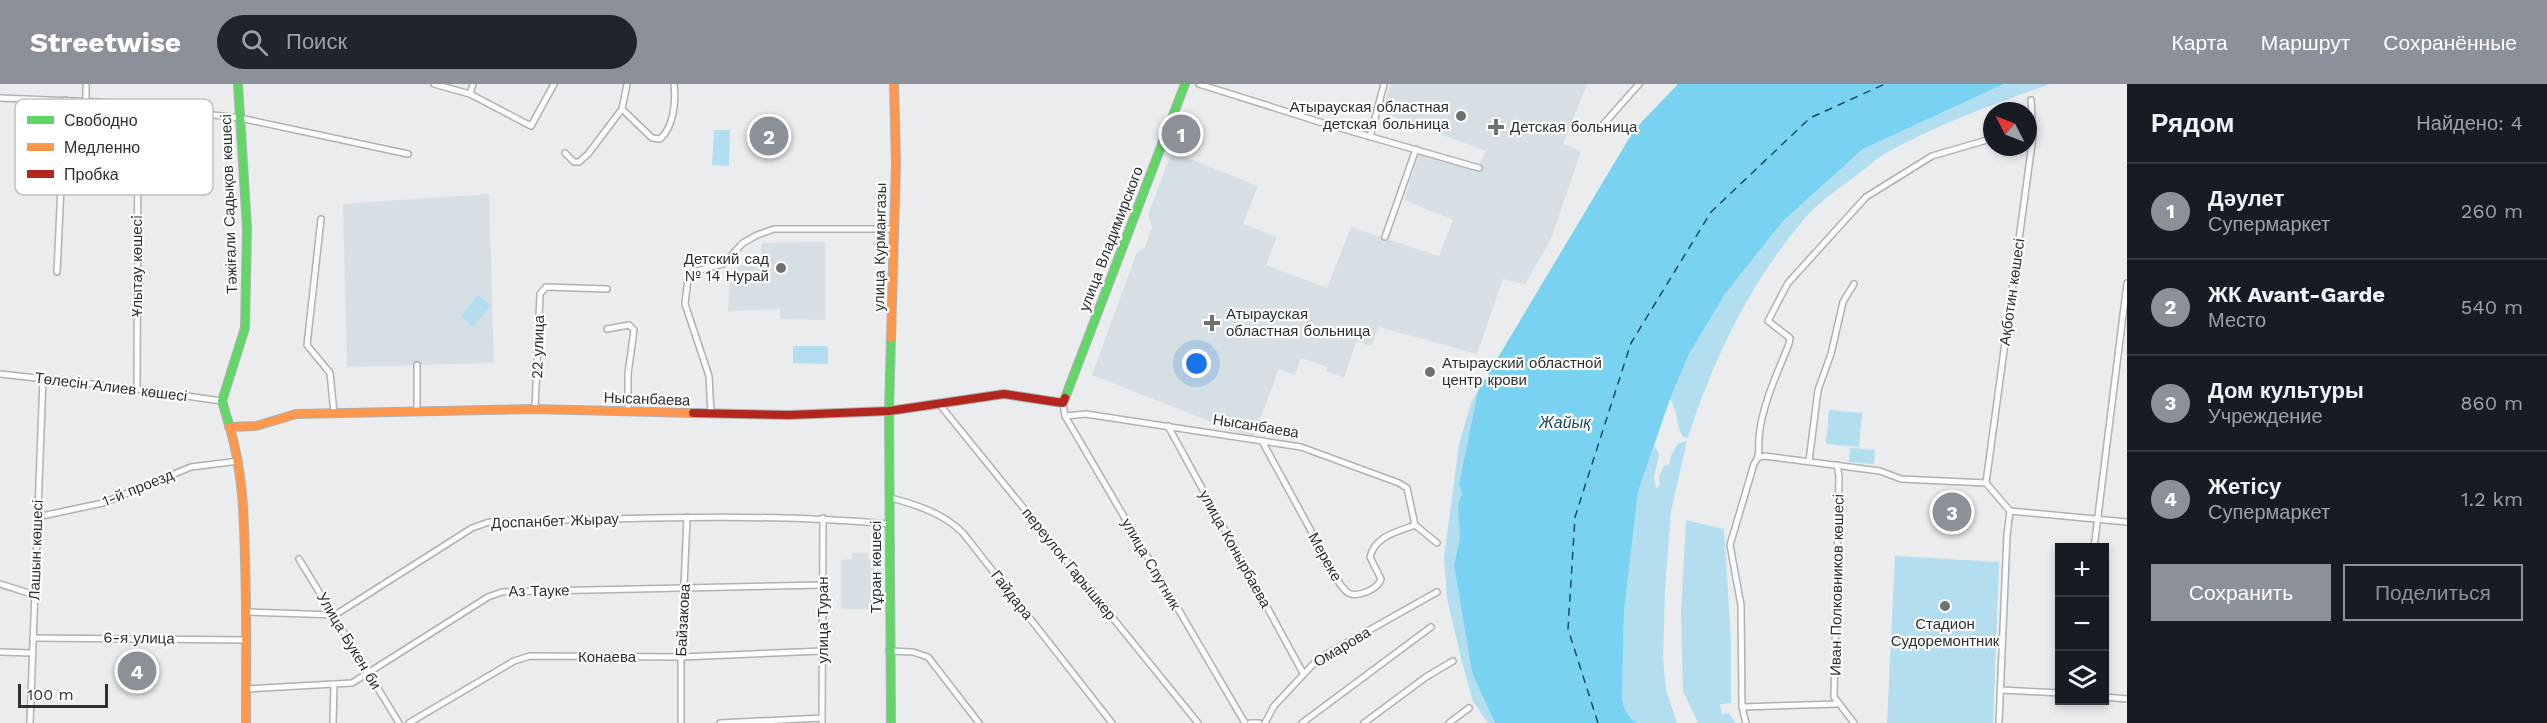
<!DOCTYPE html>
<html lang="ru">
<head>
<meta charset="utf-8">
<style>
	:root { --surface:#171b24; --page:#20242c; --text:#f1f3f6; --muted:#9ea1a6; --line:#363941; --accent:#8c9099 }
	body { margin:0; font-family:"Work Sans",sans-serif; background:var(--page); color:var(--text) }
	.controls { position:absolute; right:18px; bottom:18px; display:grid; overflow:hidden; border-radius:0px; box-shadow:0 3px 9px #0003 }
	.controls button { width:54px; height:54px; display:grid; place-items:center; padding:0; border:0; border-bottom:2px solid var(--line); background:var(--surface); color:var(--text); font:30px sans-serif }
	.compass { position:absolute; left:1983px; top:18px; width:54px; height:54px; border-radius:50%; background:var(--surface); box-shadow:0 3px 9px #0003; rotate:312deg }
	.scale { position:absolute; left:18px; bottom:15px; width:90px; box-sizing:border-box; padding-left:6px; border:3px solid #2d2f30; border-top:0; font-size:16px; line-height:21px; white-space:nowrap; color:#2d2f30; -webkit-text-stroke:4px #fff; paint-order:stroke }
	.you { position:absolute; left:1197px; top:280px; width:21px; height:21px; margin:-15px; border:4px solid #fff; border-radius:50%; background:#1a73e8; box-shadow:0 0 0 9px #1a73e833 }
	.badge { display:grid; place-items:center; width:39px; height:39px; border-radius:50%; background:var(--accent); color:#fff; font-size:20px; font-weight:700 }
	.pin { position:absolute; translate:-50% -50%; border:3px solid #fff; box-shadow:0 2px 6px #0006 }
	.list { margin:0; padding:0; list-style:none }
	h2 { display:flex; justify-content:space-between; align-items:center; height:78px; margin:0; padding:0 24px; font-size:26px }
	h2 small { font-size:20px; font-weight:400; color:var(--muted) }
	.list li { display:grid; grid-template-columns:39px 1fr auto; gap:18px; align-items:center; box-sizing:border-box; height:96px; padding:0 24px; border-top:2px solid var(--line) }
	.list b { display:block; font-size:22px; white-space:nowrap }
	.list p { margin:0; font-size:20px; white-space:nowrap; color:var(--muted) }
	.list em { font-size:20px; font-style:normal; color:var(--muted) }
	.actions { display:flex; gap:12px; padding:18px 24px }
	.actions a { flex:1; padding:14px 0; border:2px solid var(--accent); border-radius:0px; text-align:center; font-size:21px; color:var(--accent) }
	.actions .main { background:var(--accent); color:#fff }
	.icon { flex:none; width:33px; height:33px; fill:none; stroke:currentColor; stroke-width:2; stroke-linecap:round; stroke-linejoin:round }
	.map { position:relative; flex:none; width:2127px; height:639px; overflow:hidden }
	header { display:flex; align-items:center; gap:36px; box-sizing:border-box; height:84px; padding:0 30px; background:var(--accent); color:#fff }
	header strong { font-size:28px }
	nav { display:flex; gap:33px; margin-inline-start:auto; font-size:21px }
	.search { width:420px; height:54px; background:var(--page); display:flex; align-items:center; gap:15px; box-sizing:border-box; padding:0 21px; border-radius:33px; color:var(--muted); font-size:22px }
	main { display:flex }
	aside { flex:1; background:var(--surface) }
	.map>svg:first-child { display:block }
</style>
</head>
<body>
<header>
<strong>Streetwise</strong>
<div class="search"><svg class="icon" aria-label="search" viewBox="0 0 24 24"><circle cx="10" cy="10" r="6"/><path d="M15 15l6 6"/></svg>Поиск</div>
<nav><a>Карта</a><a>Маршрут</a><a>Сохранённые</a></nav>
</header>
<main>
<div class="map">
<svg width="2127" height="639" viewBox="0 0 2127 639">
	<rect width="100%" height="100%" fill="#eaecee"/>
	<g fill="#d6dfe3">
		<polygon points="1391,0 1587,0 1563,60 1581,67 1551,155 1525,200 1503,195 1477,270 1379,243 1371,262 1356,257 1344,294 1326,287 1327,283 1301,274 1295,291 1279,285 1253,354 1092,291 1137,168 1145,163 1152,143 1148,131 1172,68 1258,102 1243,140 1277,153 1266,181 1327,204 1351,143 1439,172 1453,136 1404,116 1421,64 1479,81 1486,67 1381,28"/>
		<polygon points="489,110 494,279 347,283 343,120"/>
		<polygon points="825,158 825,236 780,235 780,225 728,227 730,192 740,181 759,183 762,159"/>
		<polygon points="852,469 868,469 868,475 874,475 874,525 841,525 841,476 852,475"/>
	</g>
	<g fill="#b2def0">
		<path d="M 2004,0 L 2050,0 C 1994,20 1938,40 1886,69 C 1876,75 1867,83 1857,91 C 1839,104 1820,117 1805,134 C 1751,197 1713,275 1688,354 L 1683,353 C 1675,341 1679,329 1670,315 L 1689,270 L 1725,210 L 1783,137 L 1863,65 Z"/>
		<polygon points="714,46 730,46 729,82 712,81"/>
		<polygon points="478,211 491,222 473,243 461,232"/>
		<polygon points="793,262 828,262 828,280 793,279"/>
		<polygon points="1478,307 1459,400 1462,410 1460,454 1454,481 1472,589 1495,639 1488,639 1473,617 1462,578 1447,514 1444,474 1459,360 1471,319"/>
		<polygon points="1829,326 1862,329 1859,363 1826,360"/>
		<path d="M 1687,357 L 1671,427 L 1665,505 L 1663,574 L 1666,606 L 1677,639 L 1638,639 C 1627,634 1624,625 1622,614 L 1624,528 L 1638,408 L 1654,362 L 1659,370 L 1654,393 L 1656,405 L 1660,400 L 1659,393 L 1664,382 L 1670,380 C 1670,371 1674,366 1679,359 Z"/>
		<polygon points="1850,364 1875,366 1874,380 1849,378"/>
		<polygon points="1686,436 1724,445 1731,557 1731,619 1720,620 1722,630 1729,629 1735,639 1698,639 1683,607 1681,528"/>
		<polygon points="1895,472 1999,478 1993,639 1887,639"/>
	</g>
	<path fill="#79d2f2" d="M 1678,0 L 2004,0 L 1863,65 L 1783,137 L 1725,210 L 1689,270 L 1670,315 L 1638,408 L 1624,528 L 1622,614 C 1624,625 1627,634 1638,639 L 1495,639 L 1472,589 L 1454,481 L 1460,454 L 1458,420 L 1462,410 L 1459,400 L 1478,307 L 1634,46 Z"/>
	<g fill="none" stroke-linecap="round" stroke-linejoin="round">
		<polyline stroke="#174c5e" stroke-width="1.5" stroke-dasharray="8 6" stroke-linecap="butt" points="1598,639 1568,545 1575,433 1631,259 1711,128 1810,34 1885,0"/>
		<defs>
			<g id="street">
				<polyline points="434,0 470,10 473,0"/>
				<polyline points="1199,0 1326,40 1479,84"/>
				<polyline points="470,10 531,42 554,0"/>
				<polyline points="0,14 99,18 240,34 408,70"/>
				<polyline points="86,17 86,0"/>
				<path d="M 622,25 L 652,54 L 660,55 C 674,43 676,17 674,0"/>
				<polyline points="1601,43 1639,0"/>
				<polyline points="1370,53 1384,0"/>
				<polyline points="565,69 574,78 579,78 588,70 622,25 627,0"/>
				<polyline points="321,135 307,261 330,289 334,329"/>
				<polyline points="1385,153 1416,65"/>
				<polyline points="57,188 65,16"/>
				<polyline points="607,245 629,241 634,246 628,290 628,328"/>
				<polyline points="0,290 137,305 222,317"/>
				<polyline points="137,305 138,24"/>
				<polyline points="1063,319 1065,332 1245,639"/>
				<polyline points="940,321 1198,639"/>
				<polyline points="535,325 540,210 546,203 607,205"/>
				<polyline points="417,327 417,281"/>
				<polyline points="711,330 709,292 685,220 688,194 693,188 723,180 743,159 757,151 774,145 894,145"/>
				<polyline points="1065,332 1086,330 1301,363 1399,399 1407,404 1415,441 1437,459"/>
				<polyline points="1168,342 1303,589"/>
				<path d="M 1262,357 L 1340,500 C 1343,504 1346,509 1351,510 C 1361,512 1378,505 1381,495 L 1370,473 C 1375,452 1397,448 1415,441"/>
				<polyline points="1758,374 1764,372 1880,387 1901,395 1986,399 2010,427 2127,438"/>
				<polyline points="1809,377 1818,306 1831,270 1843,218 1854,200"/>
				<polyline points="1837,381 1839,392 1834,613 1854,639"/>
				<polyline points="1986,399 2033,52 2031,16"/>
				<path d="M 891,414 C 917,421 943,429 963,449 L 1112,639"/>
				<polyline points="37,433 103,419 191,383 239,377"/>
				<polyline points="2094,464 2127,199"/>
				<polyline points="299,475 399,639"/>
				<polyline points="0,500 35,511"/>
				<path d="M 247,528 L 335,531 L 472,444 L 489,438 C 622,435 756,428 889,440"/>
				<polyline points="33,554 246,556"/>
				<polyline points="889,567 913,568 928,573 979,639"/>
				<polyline points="0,568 32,569"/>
				<polyline points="246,605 352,599 488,513 502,508 823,501"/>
				<polyline points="2002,606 2060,609"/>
				<polyline points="2104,613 2127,615"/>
				<polyline points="1742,623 1837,620"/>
				<polyline points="30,639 43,294"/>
				<polyline points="333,639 334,601"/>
				<polyline points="409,639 514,577 530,572 681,573 822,567"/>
				<polyline points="681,639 681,573 687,433"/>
				<polyline points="720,639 822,634"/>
				<polyline points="822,639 823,434"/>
				<polyline points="1250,639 1259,639"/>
				<polyline points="1265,639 1274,622 1318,575 1437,508"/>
				<polyline points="1302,639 1431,543"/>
				<polyline points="1364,639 1426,593 1453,577"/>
				<polyline points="1449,639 1469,624"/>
				<path d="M 1746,639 L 1742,623 L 1741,521 L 1730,461 L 1754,380 C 1761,371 1758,363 1759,353 C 1762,321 1777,290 1789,260 L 1790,254 L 1768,237 L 1788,199 L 1866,113 L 1932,72 L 1987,56"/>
				<polyline points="1999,639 2007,451 2010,427"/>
			</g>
			<g id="fast">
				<polyline points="1065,314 1185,0"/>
				<polyline points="230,344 222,317 245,244 247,144 238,0"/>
				<polyline points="891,639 889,327 891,254"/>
			</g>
			<g id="slow">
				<polyline points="891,254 896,79 894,0"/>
				<polyline points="229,343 256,342 296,330 535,325 693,329"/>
				<path d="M 230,344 C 243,390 244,430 245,477 C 247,531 246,585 246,639"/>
			</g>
			<polyline id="jam" points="693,329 789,331 889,327 1004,310 1063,319 1065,314"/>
		</defs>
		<use href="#street" stroke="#afb1b2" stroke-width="8"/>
		<use href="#fast" stroke="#afb1b2" stroke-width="10"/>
		<use href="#slow" stroke="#afb1b2" stroke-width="10"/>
		<use href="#jam" stroke="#afb1b2" stroke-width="10"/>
		<use href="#street" stroke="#fcfcfc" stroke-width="5"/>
		<use href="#fast" stroke="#63d668" stroke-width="8"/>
		<use href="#slow" stroke="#ff974d" stroke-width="8"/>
		<use href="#jam" stroke="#b3261e" stroke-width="8"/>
	</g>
	<g fill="#6f7172" stroke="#fff" stroke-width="2">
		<circle cx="1461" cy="32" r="6"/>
		<path d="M1493 34h6v6h6v6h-6v6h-6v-6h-6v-6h6z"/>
		<circle cx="781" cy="184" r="6"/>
		<path d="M1209 230h6v6h6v6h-6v6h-6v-6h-6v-6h6z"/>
		<circle cx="1430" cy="288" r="6"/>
		<circle cx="1945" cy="522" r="6"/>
	</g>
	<g text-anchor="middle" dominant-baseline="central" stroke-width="4.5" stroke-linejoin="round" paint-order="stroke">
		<g font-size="15" fill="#2d2f30" stroke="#fff" text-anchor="start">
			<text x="1449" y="23" text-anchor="end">Атырауская областная<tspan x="1449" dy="17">детская больница</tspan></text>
			<text x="1510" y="43">Детская больница</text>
			<text x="769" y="175" text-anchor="end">Детский сад<tspan x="769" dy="17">№ 14 Нурай</tspan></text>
			<text x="1226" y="230">Атырауская<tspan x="1226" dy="17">областная больница</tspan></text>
			<text x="1442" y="279">Атырауский областной<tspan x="1442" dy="17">центр крови</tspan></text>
			<text x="1945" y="540" text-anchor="middle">Стадион<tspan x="1945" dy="17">Судоремонтник</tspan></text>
		</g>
		<g font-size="15" fill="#2d2f30" stroke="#fff">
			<text transform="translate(229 120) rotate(-92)">Тәжіғали Садықов көшесі</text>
			<text transform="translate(1111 155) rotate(-69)">улица Владимирского</text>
			<text transform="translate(880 163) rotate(-89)">улица Курмангазы</text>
			<text transform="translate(137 182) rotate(-90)">Ұлытау көшесi</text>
			<text transform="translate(2012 208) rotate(-82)">Ақботин көшесі</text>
			<text transform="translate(538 263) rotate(-88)">22 улица</text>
			<text transform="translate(111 303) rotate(7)">Төлесін Алиев көшесі</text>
			<text transform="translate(647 315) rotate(2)">Нысанбаева</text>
			<text transform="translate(1256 342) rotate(9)">Нысанбаева</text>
			<text transform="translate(138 404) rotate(-22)">1-й проезд</text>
			<text transform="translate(555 437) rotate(-2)">Доспанбет Жырау</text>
			<text transform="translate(1235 465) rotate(61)">улица Конырбаева</text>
			<text transform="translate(36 466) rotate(-88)">Лашын көшесі</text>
			<text transform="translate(1325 473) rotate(61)">Мереке</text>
			<text transform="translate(1069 480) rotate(51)">переулок Гарышкер</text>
			<text transform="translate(1151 480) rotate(60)">улица Спутник</text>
			<text transform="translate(876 483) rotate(-90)">Тұран көшесі</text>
			<text transform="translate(1837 501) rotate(-89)">Иван Полковников көшесі</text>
			<text transform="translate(539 507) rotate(-1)">Аз Тауке</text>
			<text transform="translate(1012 511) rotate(52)">Гайдара</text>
			<text transform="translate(683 536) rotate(-87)">Байзакова</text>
			<text transform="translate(823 536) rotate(-90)">улица Туран</text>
			<text transform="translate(139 554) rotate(1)">6-я улица</text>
			<text transform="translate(349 557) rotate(59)">Улица Букен би</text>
			<text transform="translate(1342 563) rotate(-31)">Омарова</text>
			<text x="607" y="573">Конаева</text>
		</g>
		<g font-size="16" font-style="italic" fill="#174c5e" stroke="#fff">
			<text x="1565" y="338">Жайық</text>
		</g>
	</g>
	<rect x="15" y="15" width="198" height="96" rx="9" fill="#fff" stroke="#c0c1c1" stroke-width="1.5"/>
	<rect x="27" y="32" width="27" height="8" fill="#63d668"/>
	<rect x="27" y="59" width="27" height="8" fill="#ff974d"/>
	<rect x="27" y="86" width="27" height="8" fill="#b3261e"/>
	<g font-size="16" fill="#2d2f30">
		<text x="64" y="42">Свободно</text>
		<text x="64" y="69">Медленно</text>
		<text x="64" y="96">Пробка</text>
	</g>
</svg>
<div class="controls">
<button>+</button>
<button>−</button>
<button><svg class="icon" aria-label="layers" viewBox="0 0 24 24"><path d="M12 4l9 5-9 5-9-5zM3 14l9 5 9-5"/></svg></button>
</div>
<svg class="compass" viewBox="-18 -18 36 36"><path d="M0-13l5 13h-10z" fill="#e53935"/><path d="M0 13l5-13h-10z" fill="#9ea1a6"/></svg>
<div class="scale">100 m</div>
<div class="you"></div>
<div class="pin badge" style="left:1181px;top:50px">1</div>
<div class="pin badge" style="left:769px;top:52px">2</div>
<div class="pin badge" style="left:1952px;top:428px">3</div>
<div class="pin badge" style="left:137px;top:587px">4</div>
</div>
<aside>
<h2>Рядом<small>Найдено: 4</small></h2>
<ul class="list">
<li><span class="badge">1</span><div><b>Дәулет</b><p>Супермаркет</p></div><em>260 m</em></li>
<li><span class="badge">2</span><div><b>ЖК Avant-Garde</b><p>Место</p></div><em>540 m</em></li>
<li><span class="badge">3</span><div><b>Дом культуры</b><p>Учреждение</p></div><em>860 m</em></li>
<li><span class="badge">4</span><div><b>Жетісу</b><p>Супермаркет</p></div><em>1.2 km</em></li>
</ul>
<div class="actions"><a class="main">Сохранить</a><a>Поделиться</a></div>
</aside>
</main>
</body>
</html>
